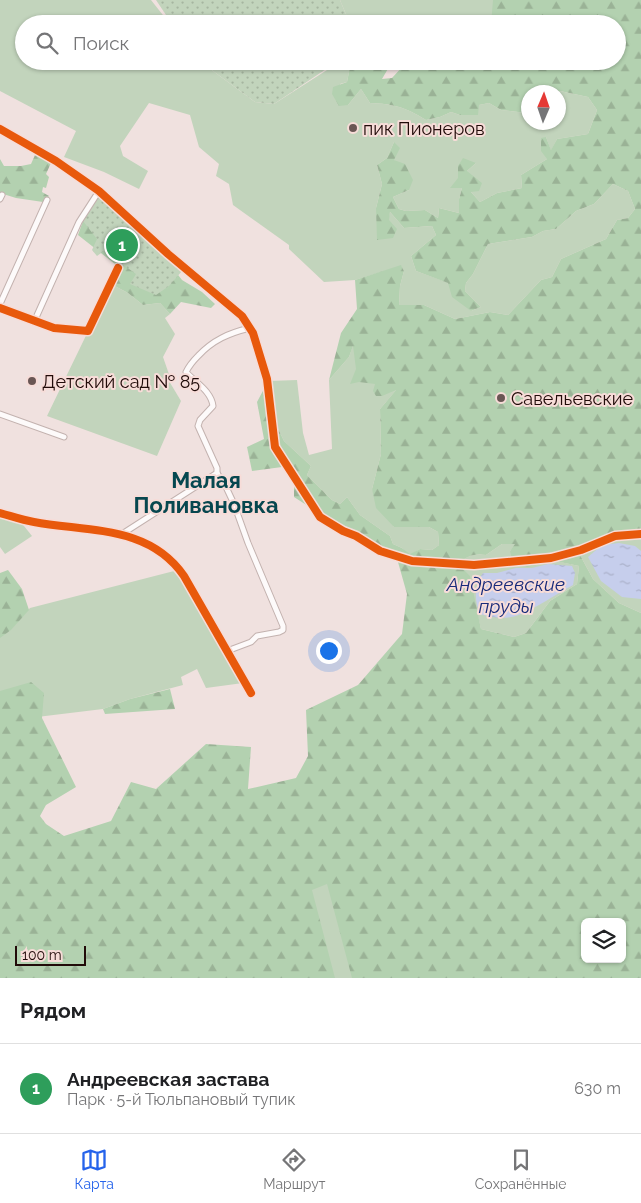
<!DOCTYPE html>
<html lang="ru">
<head>
<meta charset="utf-8">
<style>
	:root { --surface:#fff; --page:#f2f2f2; --text:#202124; --muted:#757577; --line:#e0e0e0; --accent:#2563eb }
	body { margin:0; font-family:Raleway,sans-serif; background:var(--page); color:var(--text) }
	.controls { position:absolute; right:15px; bottom:15px; display:grid; overflow:hidden; border-radius:8px; box-shadow:0 1px 4px #0004 }
	.controls button { width:45px; height:45px; display:grid; place-items:center; padding:0; border:0; border-bottom:1px solid var(--line); background:var(--surface); color:var(--text); font:25px sans-serif }
	.compass { position:absolute; left:521px; top:85px; width:45px; height:45px; border-radius:50%; background:var(--surface); box-shadow:0 1px 4px #0004; rotate:2deg }
	.scale { position:absolute; left:15px; bottom:12px; width:71px; box-sizing:border-box; padding-left:5px; border:2px solid #210b09; border-top:0; font-size:14px; line-height:18px; white-space:nowrap; color:#210b09; -webkit-text-stroke:4px #f7dcd8; paint-order:stroke }
	.you { position:absolute; left:328px; top:650px; width:18px; height:18px; margin:-12px; border:4px solid #fff; border-radius:50%; background:#1a73e8; box-shadow:0 0 0 8px #1a73e833 }
	.badge { display:grid; place-items:center; width:32px; height:32px; border-radius:50%; background:var(--accent); color:#fff; font-size:16px; font-weight:700 }
	.pin { position:absolute; translate:-50% -50%; border:2px solid #fff; box-shadow:0 1px 5px #0006 }
	.list { margin:0; padding:0; list-style:none }
	h2 { display:flex; justify-content:space-between; align-items:center; height:65px; margin:0; padding:0 20px; font-size:21px }
	h2 small { font-size:16px; font-weight:400; color:var(--muted) }
	.list li { display:grid; grid-template-columns:32px 1fr auto; gap:15px; align-items:center; box-sizing:border-box; height:90px; padding:0 20px; border-top:1px solid var(--line) }
	.list b { display:block; font-size:19px; white-space:nowrap }
	.list p { margin:0; font-size:16px; white-space:nowrap; color:var(--muted) }
	.list em { font-size:16px; font-style:normal; color:var(--muted) }
	.icon { flex:none; width:28px; height:28px; fill:none; stroke:currentColor; stroke-width:2; stroke-linecap:round; stroke-linejoin:round }
	.map { position:relative; flex:none; width:641px; height:978px; overflow:hidden }
	.search { position:absolute; background:var(--surface); box-shadow:0 1px 4px #0004; left:15px; right:15px; top:15px; height:55px; display:flex; align-items:center; gap:12px; box-sizing:border-box; padding:0 18px; border-radius:28px; color:var(--muted); font-size:19px }
	.sheet { height:155px; background:var(--surface) }
	nav { display:flex; justify-content:space-around; align-items:center; box-sizing:border-box; height:70px; border-top:1px solid var(--line); background:var(--surface); font-size:14px; color:var(--muted) }
	nav a { display:grid; justify-items:center; gap:2px }
	nav .on { color:var(--accent) }
	.map>svg:first-child { display:block }
</style>
</head>
<body>
<div class="map">
<svg width="641" height="978" viewBox="0 0 641 978">
	<defs>
		<pattern id="forest-firs" width="22" height="20" patternUnits="userSpaceOnUse" patternTransform="scale(1.25)"><rect width="22" height="20" fill="#b3d1b0"/><path d="M5 1l3.5 6h-7zM16 11l3.5 6h-7z" fill="#9ab296"/></pattern>
		<pattern id="park-dots" width="8" height="8" patternUnits="userSpaceOnUse" patternTransform="scale(1.25)"><rect width="8" height="8" fill="#c2d4bc"/><path d="M2 2h.1M6 6h.1" fill="none" stroke="#a6b5a0" stroke-width="1.8" stroke-linecap="round"/></pattern>
		<pattern id="water-ripples" width="26" height="14" patternUnits="userSpaceOnUse" patternTransform="scale(1.25)"><rect width="26" height="14" fill="#c6ceec"/><path d="M2 4q2-2 4 0t4 0M15 11q2-2 4 0t4 0" fill="none" stroke="#aab0c9"/></pattern>
	</defs>
	<rect width="100%" height="100%" fill="#f0e1df"/>
	<g fill="#c2d4bc">
		<path d="M 0,0 L 151,0 L 170,24 L 24,24 L 24,61 L 204,61 L 213,71 L 255,102 L 274,104 L 341,61 L 349,61 L 350,67 L 347,82 L 340,84 L 348,105 L 361,89 L 370,103 C 394,104 405,107 426,120 L 440,117 L 451,112 L 460,115 L 479,105 L 489,103 L 501,110 L 526,113 L 528,110 L 528,122 L 558,122 L 558,92 L 557,92 L 560,91 L 588,97 L 597,110 L 588,134 L 557,139 L 551,151 L 546,137 L 547,159 L 521,175 L 522,188 L 497,193 L 480,202 L 471,192 L 467,171 L 476,163 L 458,166 L 459,178 L 451,188 L 462,188 L 459,199 L 459,213 L 439,208 L 438,218 L 425,210 L 406,211 L 399,209 L 393,197 L 409,190 L 394,160 L 394,142 L 387,158 L 377,165 L 382,184 L 376,208 L 388,220 L 390,212 L 404,228 L 432,226 L 436,235 L 411,256 L 416,271 L 449,283 L 471,311 L 481,307 L 465,291 L 466,283 L 473,274 L 488,244 L 532,237 L 543,231 L 556,229 L 576,211 L 594,204 L 613,184 L 628,191 L 635,209 L 628,218 L 617,220 L 606,239 L 561,259 L 552,277 L 541,280 L 508,315 L 490,312 L 455,319 L 424,305 L 399,305 L 400,286 L 404,271 L 401,266 L 355,280 L 324,282 L 289,249 L 289,245 L 233,205 L 229,184 L 216,176 L 219,164 L 199,147 L 190,115 L 149,103 L 120,146 L 123,156 L 148,171 L 139,189 L 104,172 L 64,157 L 76,131 L 0,91 Z"/>
		<polygon points="340,0 514,0 521,24 350,24"/>
		<polygon points="111,284 128,293 143,305 160,303 170,314 165,318 175,334 163,357 171,380 169,381 181,401 157,456 47,416"/>
		<polygon points="353,345 397,389 380,409 381,454 372,489 394,527 429,527 438,532 439,545 432,550 420,549 410,555 402,548 393,544 390,536 360,515 347,497 340,504 332,500 307,475 311,466 284,441 267,406 265,387 269,381 297,380 303,433 309,455 332,449 329,380 349,357"/>
		<polygon points="0,515 20,521 32,536 5,554 0,547"/>
		<polygon points="640,536 641,540 641,613 619,603 593,579 580,555 617,539"/>
		<path d="M 502,544 L 516,544 L 510,551 L 579,566 L 577,584 L 550,601 L 526,633 L 514,637 L 481,629 L 476,609 L 458,563 C 467,556 474,553 486,555 Z"/>
		<polygon points="178,570 243,683 206,688 197,669 181,677 183,685 130,699 103,709 37,717 0,693 0,637 12,628 30,608"/>
		<polygon points="338,876 371,978 299,978 276,901"/>
	</g>
	<g fill="url(#forest-firs)" fill-rule="evenodd">
		<path d="M 493,0 L 641,0 L 641,540 L 639,536 L 617,539 L 580,555 L 593,579 L 619,603 L 641,613 L 641,978 L 352,978 L 327,884 L 312,890 L 335,978 L 0,978 L 0,691 L 31,682 L 44,693 L 42,718 L 76,787 L 46,805 L 40,816 L 46,824 L 64,836 L 111,821 L 131,782 L 156,789 L 206,744 L 251,747 L 248,789 L 296,778 L 308,756 L 306,710 L 358,685 L 402,634 L 407,594 L 396,555 C 359,541 327,518 294,497 L 294,485 L 282,467 L 252,471 L 247,447 L 264,439 L 257,402 L 265,387 L 267,406 L 284,441 L 311,466 L 307,475 L 332,500 L 340,504 L 347,497 L 360,515 L 390,536 L 393,544 L 402,548 L 410,554 L 420,549 L 432,550 L 439,545 L 438,532 L 429,527 L 394,527 L 376,508 L 372,489 L 381,454 L 380,409 L 396,390 L 382,396 L 376,396 L 373,391 L 375,384 L 359,382 L 350,384 L 356,369 L 353,346 L 349,357 L 329,380 L 341,333 L 357,309 L 355,280 L 401,265 L 404,271 L 400,286 L 399,305 L 424,305 L 455,319 L 490,312 L 508,315 L 541,280 L 552,277 L 561,259 L 606,239 L 617,220 L 628,218 L 635,209 L 628,191 L 613,184 L 594,204 L 576,211 L 556,229 L 543,231 L 532,237 L 488,244 L 473,274 L 466,283 L 465,291 L 481,307 L 471,311 L 452,297 L 448,283 L 416,271 L 411,256 L 436,235 L 432,226 L 404,228 L 390,212 L 389,220 L 397,229 L 393,238 L 377,240 L 376,208 L 382,184 L 377,165 L 387,158 L 394,142 L 400,148 L 394,160 L 405,164 L 413,180 L 409,190 L 393,197 L 399,209 L 406,211 L 425,210 L 438,218 L 439,208 L 459,213 L 459,199 L 462,188 L 450,188 L 458,178 L 458,166 L 463,158 L 476,163 L 467,171 L 482,183 L 479,191 L 471,192 L 480,202 L 497,193 L 522,188 L 521,175 L 547,159 L 541,151 L 541,138 L 546,137 L 551,150 L 557,139 L 588,134 L 597,110 L 588,97 L 560,91 L 557,92 L 528,92 L 528,110 L 526,113 L 501,110 L 489,103 L 479,105 L 478,115 L 460,115 L 451,112 L 440,117 L 426,120 C 405,107 394,104 370,103 L 361,89 L 348,105 L 339,106 L 332,94 L 333,87 L 347,82 L 350,67 L 349,61 L 379,61 L 389,67 L 382,79 L 392,78 L 403,66 L 414,61 L 617,61 L 617,24 L 491,24 ZM 502,544 L 515,544 L 510,551 L 512,559 L 527,567 L 555,561 L 579,566 L 577,584 L 550,601 L 526,633 L 514,637 L 481,629 L 470,576 L 458,564 C 466,556 475,553 486,555 ZM 585,922 L 622,922 L 622,959 L 585,959 Z"/>
		<polygon points="35,155 51,163 46,174 49,177 46,188 43,187 42,192 49,196 43,202 16,198 0,193 0,159 4,166 21,166 31,164"/>
		<polygon points="98,197 100,197 115,209 175,271 182,280 202,292 215,304 211,308 181,302 170,314 160,303 143,305 128,293 111,284 120,268 78,235 83,221"/>
		<polygon points="8,570 22,589 29,610 11,630 0,638 0,573"/>
		<polygon points="170,689 175,709 105,714 103,709 130,699"/>
	</g>
	<g fill="url(#park-dots)">
		<polygon points="156,0 340,0 350,24 172,24"/>
		<polygon points="204,61 338,61 274,104 255,102 213,71"/>
		<polygon points="98,197 100,197 115,209 143,238 182,271 169,286 156,295 130,284 136,274 104,251 97,256 92,250 97,239 83,221"/>
	</g>
	<g fill="url(#water-ripples)">
		<polygon points="619,543 635,546 641,551 641,599 622,597 601,581 588,557 602,545"/>
		<path d="M 548,564 L 572,566 L 575,573 L 573,585 C 558,593 526,615 511,617 C 500,619 490,617 480,614 C 474,600 474,585 483,573 L 497,573 L 516,568 L 532,568 Z"/>
	</g>
	<g fill="none" stroke-linecap="round" stroke-linejoin="round">
		<defs>
			<g id="minor">
				<polyline points="0,129 56,161 99,191 168,254 242,316 253,333 267,379 275,447 320,517 343,531 356,536 380,551 412,561 474,565 551,558 581,550 615,536 641,534"/>
				<polyline points="0,199 2,195"/>
				<polyline points="0,304 47,200"/>
				<polyline points="0,308 54,328 88,331 118,268"/>
				<polyline points="34,322 79,222 99,191"/>
				<polyline points="0,414 64,437"/>
				<path d="M 0,513 C 11,516 22,520 34,522 C 88,532 149,525 184,576 L 251,693"/>
				<polyline points="122,534 217,473"/>
				<path d="M 227,651 L 251,642 L 257,636 L 279,632 L 283,630 L 283,626 L 248,543 L 234,504 L 226,487 L 217,473 L 217,468 L 198,426 L 200,420 L 213,406 C 211,391 196,383 186,372 C 189,366 193,361 198,356 C 213,340 229,333 250,328"/>
			</g>
		</defs>
		<use href="#minor" stroke="#c3b2af" stroke-width="7"/>
		<use href="#minor" stroke="#fdfafa" stroke-width="5"/>
		<defs>
			<g id="cycleway">
				<polyline points="0,129 56,161 99,191 168,254 242,316 253,333 267,379 275,447 320,517 343,531 356,536 380,551 412,561 474,565 551,558 581,550 615,536 641,534"/>
				<polyline points="0,308 54,328 88,331 118,268"/>
				<path d="M 0,513 C 11,516 22,520 34,522 C 88,532 149,525 184,576 L 251,693"/>
			</g>
		</defs>
		<use href="#cycleway" stroke="#f7dcd8" stroke-width="11"/>
		<use href="#cycleway" stroke="#e8590c" stroke-width="8"/>
	</g>
	<g fill="#695654" stroke="#f7dcd8" stroke-width="2">
		<circle cx="353" cy="128" r="5"/>
		<circle cx="32" cy="381" r="5"/>
		<circle cx="501" cy="398" r="5"/>
	</g>
	<g text-anchor="middle" dominant-baseline="central" stroke-width="4" stroke-linejoin="round" paint-order="stroke">
		<g font-size="18" fill="#210b09" stroke="#f7dcd8" text-anchor="start">
			<text x="363" y="128">пик Пионеров</text>
			<text x="42" y="381">Детский сад № 85</text>
			<text x="511" y="398">Савельевские</text>
		</g>
		<g font-size="19" font-style="italic" fill="#172a7a" stroke="#f7dcd8">
			<text x="506" y="584">Андреевские<tspan x="506" dy="22">пруды</tspan></text>
		</g>
		<g font-size="22" font-weight="bold" fill="#07474f" stroke="#f7dcd8">
			<text x="206" y="480">Малая<tspan x="206" dy="25">Поливановка</tspan></text>
		</g>
	</g>
</svg>
<div class="controls">
<button><svg class="icon" aria-label="layers" viewBox="0 0 24 24"><path d="M12 4l9 5-9 5-9-5zM3 14l9 5 9-5"/></svg></button>
</div>
<svg class="compass" viewBox="-18 -18 36 36"><path d="M0-13l5 13h-10z" fill="#e53935"/><path d="M0 13l5-13h-10z" fill="#757577"/></svg>
<div class="scale">100 m</div>
<div class="you"></div>
<div class="pin badge" style="left:122px;top:245px;background:#2e9e5b">1</div>
<div class="search"><svg class="icon" aria-label="search" viewBox="0 0 24 24"><circle cx="10" cy="10" r="6"/><path d="M15 15l6 6"/></svg>Поиск</div>
</div>
<section class="sheet">
<h2>Рядом<small></small></h2>
<ul class="list">
<li><span class="badge" style="background:#2e9e5b">1</span><div><b>Андреевская застава</b><p>Парк · 5-й Тюльпановый тупик</p></div><em>630 m</em></li>
</ul>
</section>
<nav>
<a class="on"><svg class="icon" aria-label="map" viewBox="0 0 24 24"><path d="M3 6l6-2 6 2 6-2v14l-6 2-6-2-6 2zM9 4v14M15 6v14"/></svg>Карта</a>
<a><svg class="icon" aria-label="directions" viewBox="0 0 24 24"><path d="M12 3l9 9-9 9-9-9zM9 14v-3h6M13 9l2 2-2 2"/></svg>Маршрут</a>
<a><svg class="icon" aria-label="saved" viewBox="0 0 24 24"><path d="M7 4h10v16l-5-4-5 4z"/></svg>Сохранённые</a>
</nav>
</body>
</html>
